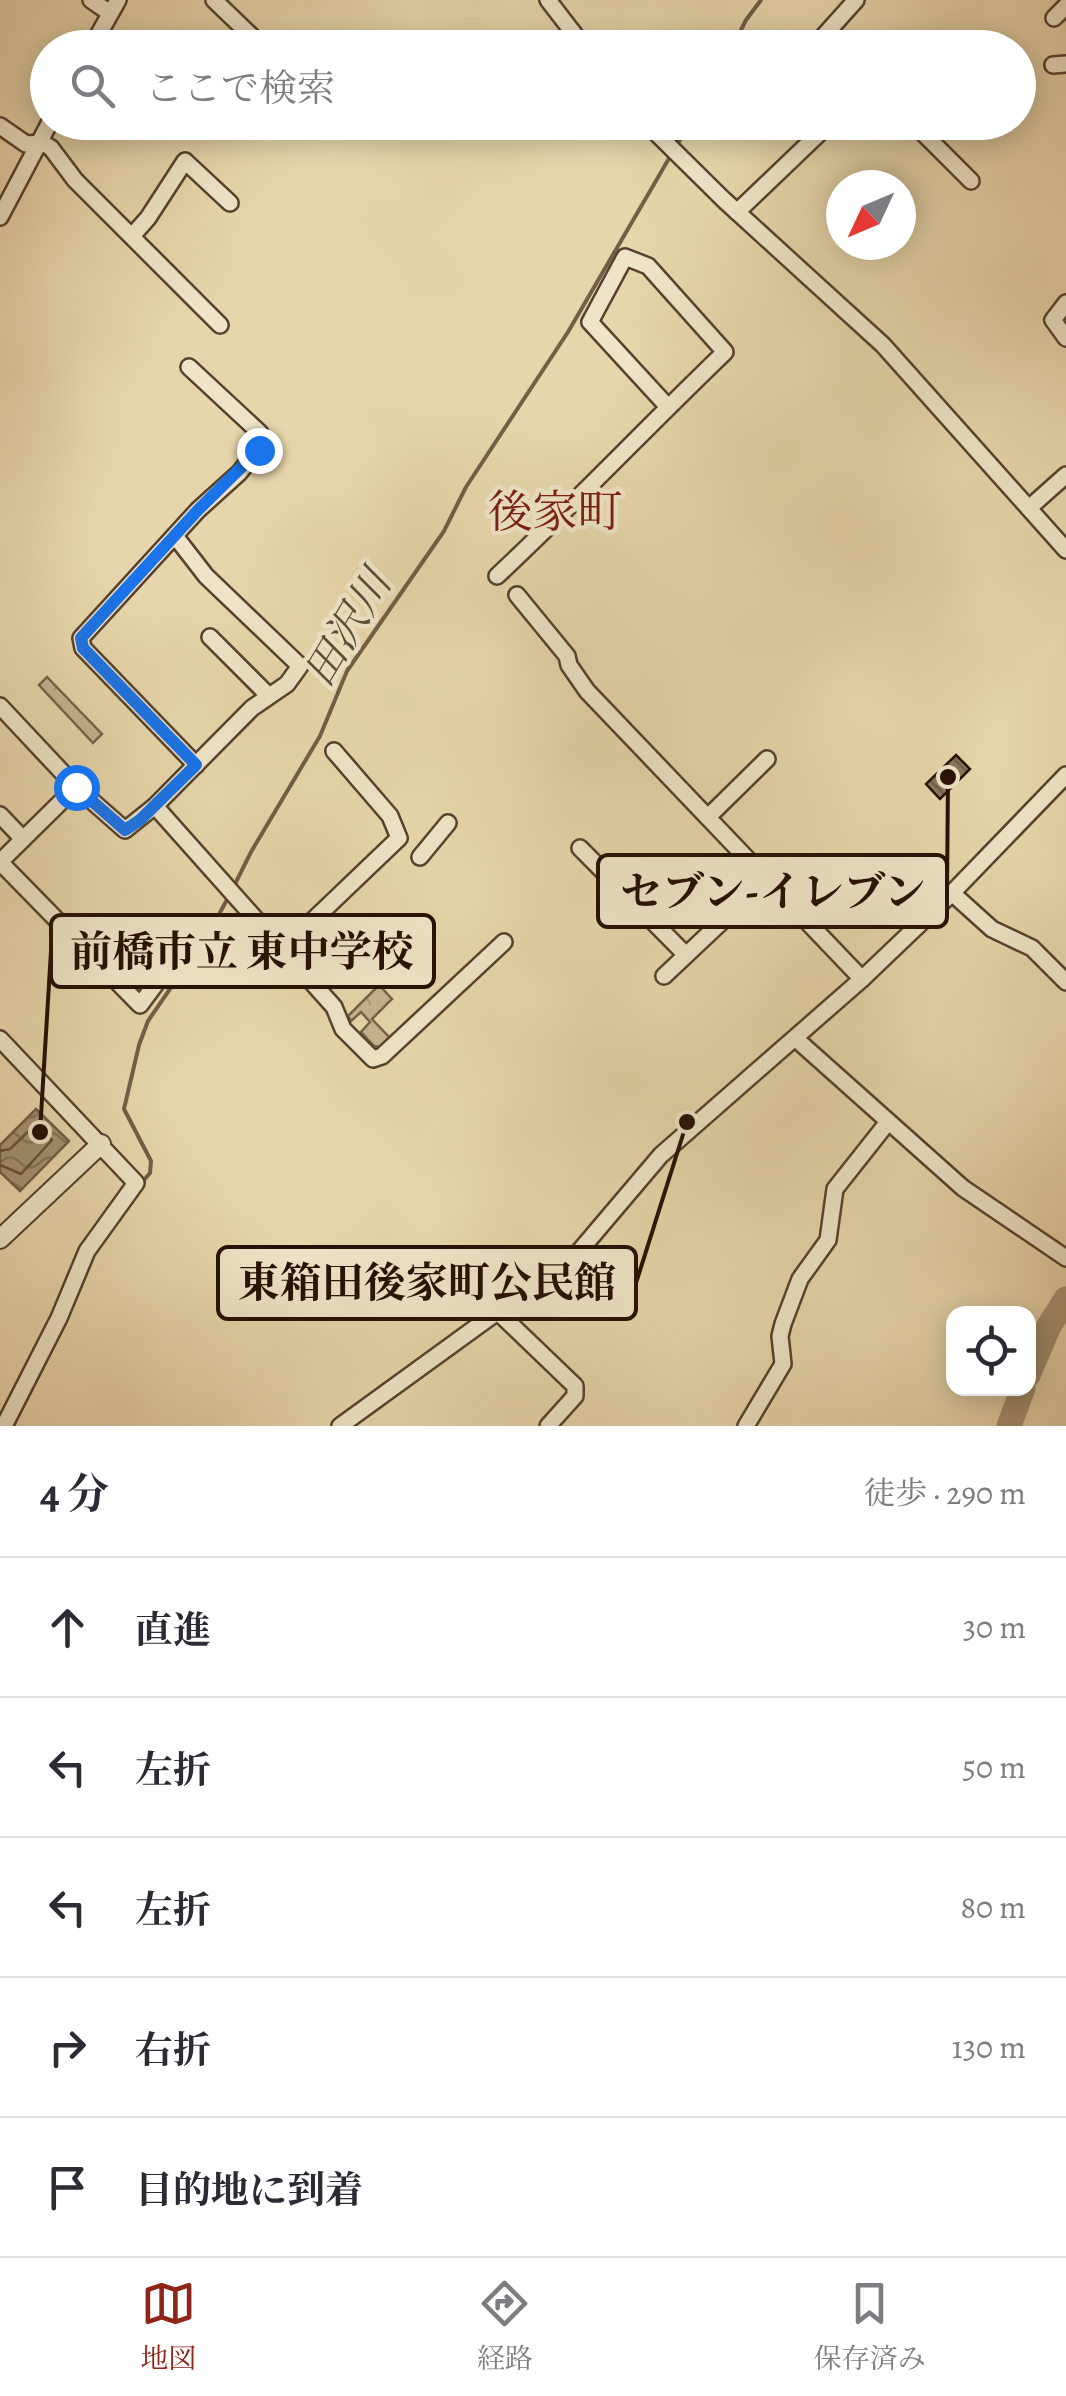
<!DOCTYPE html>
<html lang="ja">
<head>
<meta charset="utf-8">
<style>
	:root { --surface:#fff; --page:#f7f7f7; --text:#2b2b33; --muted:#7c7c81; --line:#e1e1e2; --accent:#8f2418 }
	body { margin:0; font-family:Alegreya,"Noto Serif JP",serif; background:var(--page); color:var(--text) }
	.controls { position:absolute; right:30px; bottom:30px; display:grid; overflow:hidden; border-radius:20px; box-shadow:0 5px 25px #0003 }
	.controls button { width:90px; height:90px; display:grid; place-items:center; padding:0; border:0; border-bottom:2px solid var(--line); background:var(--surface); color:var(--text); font:50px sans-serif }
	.compass { position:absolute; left:826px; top:170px; width:90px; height:90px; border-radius:50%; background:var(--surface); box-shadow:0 5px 25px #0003; rotate:226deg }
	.stop { position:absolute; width:30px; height:30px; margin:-22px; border:8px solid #1a73e8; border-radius:50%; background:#fff }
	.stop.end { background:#1a73e8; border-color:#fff; box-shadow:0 2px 10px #0008 }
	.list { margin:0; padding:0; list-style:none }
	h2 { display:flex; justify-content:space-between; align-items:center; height:130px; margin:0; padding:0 40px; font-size:42px }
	h2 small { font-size:32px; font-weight:400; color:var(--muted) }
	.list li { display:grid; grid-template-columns:65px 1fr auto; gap:30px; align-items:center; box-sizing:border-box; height:140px; padding:0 40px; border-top:2px solid var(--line) }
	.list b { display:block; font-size:38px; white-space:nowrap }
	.list em { font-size:32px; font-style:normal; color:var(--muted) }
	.icon { flex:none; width:55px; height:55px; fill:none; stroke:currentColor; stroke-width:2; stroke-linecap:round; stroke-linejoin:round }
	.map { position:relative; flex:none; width:1066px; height:1426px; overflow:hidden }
	.search { position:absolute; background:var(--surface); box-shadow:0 5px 25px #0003; left:30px; right:30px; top:30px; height:110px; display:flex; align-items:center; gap:25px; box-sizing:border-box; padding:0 35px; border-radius:55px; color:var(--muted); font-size:38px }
	.sheet { height:830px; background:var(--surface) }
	nav { display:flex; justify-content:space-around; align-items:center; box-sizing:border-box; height:140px; border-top:2px solid var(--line); background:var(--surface); font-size:28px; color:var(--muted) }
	nav a { display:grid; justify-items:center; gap:5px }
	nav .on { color:var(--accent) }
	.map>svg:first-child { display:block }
</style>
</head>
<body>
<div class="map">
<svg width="1066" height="1426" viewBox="0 0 1066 1426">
	<defs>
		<pattern id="park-crowns" width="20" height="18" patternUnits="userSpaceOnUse" patternTransform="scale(2.5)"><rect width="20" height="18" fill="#c6b48f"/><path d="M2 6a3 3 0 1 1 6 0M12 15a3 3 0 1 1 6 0" fill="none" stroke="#aa9a7a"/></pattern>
		<pattern id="water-waves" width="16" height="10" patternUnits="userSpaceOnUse" patternTransform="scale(2.5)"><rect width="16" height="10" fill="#a59373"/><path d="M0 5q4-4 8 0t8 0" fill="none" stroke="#86775c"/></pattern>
		<pattern id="building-back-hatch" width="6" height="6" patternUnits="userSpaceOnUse" patternTransform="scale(2.5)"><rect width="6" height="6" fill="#8a775b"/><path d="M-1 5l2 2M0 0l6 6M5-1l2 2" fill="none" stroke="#716049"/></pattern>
	</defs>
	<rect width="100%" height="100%" fill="#e7d6ab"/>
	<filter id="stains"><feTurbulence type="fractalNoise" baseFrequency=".002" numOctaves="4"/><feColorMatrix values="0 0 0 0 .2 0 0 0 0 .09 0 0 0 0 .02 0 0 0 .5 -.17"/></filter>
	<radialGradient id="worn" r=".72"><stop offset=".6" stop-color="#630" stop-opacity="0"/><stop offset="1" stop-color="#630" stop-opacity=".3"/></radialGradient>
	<g fill="url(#park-crowns)" stroke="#76624a" stroke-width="2.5">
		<polygon points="47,677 102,734 93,743 39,685"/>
		<polygon points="379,985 392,999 372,1019 390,1038 380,1047 374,1046 361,1032 370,1022 361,1012 351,1021 348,1016"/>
	</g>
	<polygon fill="url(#water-waves)" stroke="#725f47" stroke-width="2.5" points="36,1109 69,1141 20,1191 0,1172 0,1145"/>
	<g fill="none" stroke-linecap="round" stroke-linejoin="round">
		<polyline stroke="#66523c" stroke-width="2.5" points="0,1151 10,1149 35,1125 52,1140 21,1174 0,1165"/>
		<g stroke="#725f47" stroke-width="4">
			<polyline points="732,48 746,20 761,0"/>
			<polyline points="676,147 690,122"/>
			<polyline points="233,888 251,852 320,736 347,671 444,531 466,487 568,332 671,155"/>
			<polyline points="144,1180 150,1173 151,1161 124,1109 139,1045 148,1021 211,929 229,896"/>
			<polyline points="13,1426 65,1323"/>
		</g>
		<g stroke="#a59373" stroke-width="25">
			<polyline points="1028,1375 1049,1326 1066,1299"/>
			<polyline points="1009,1426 1023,1388"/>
		</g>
	</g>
	<polygon fill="url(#building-back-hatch)" stroke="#261005" stroke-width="2.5" points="956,755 970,769 940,799 926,784"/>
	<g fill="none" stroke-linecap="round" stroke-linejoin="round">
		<defs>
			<g id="minor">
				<polyline points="91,0 110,13"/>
				<polyline points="214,0 264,48"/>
				<polyline points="548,0 585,48"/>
				<polyline points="1054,18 1066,6"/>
				<polyline points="91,48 118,0"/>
				<polyline points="813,48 856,0"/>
				<polyline points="1053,65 1066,64"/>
				<polyline points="645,122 724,200 883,345 1066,550"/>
				<polyline points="912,122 971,181"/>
				<polyline points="0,126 26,144 43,143 51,148 75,180 220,325"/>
				<polyline points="737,212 831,122"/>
				<polyline points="0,217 50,122"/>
				<polyline points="132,236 148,218 185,161 230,203"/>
				<polyline points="1066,303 1053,320 1066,338"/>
				<polyline points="189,367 260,433 261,446 239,473 198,510 81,638 83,648 196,765"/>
				<polyline points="1029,508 1066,475"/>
				<path d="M 497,576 C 575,503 648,426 725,352 L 648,266 L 625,257 L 590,322 L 668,407"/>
				<polyline points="517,595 567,656 569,665 587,691 862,979"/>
				<polyline points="210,637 268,695"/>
				<polyline points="0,706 76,787 125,830 155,806 252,708 287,684 300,666 206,576 175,536"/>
				<polyline points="155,806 334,1007 343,1029 373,1059 382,1056 504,942"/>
				<polyline points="0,815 23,839"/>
				<polyline points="708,817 767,759"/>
				<polyline points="580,848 686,955"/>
				<polyline points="420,857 448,823"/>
				<polyline points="0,862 138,1003 140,1005 166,970 127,929 115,930 90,955"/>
				<polyline points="0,862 76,787"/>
				<polyline points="952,893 992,929 1032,948 1066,982"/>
				<polyline points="284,948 399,838 390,816 334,751"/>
				<polyline points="664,976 767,879"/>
				<polyline points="0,1039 136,1183 87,1251 59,1318 4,1426"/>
				<polyline points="796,1039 963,1188 1066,1258"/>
				<polyline points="499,1313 575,1386 575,1396 548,1426"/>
				<polyline points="340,1426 577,1254 661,1155 862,979 952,893 1066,775"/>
				<polyline points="746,1426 783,1364 780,1336 783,1324 800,1279 828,1240 835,1189 888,1122"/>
			</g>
			<polyline id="tertiary" points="0,1239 101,1144"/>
		</defs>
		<use href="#minor" stroke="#56422e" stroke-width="20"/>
		<use href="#tertiary" stroke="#56422e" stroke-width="22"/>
		<use href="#minor" stroke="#efe4c8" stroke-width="15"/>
		<use href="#tertiary" stroke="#efe4c8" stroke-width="18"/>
	</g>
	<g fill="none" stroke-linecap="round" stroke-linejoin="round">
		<polyline stroke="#1a73e8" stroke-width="12" points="76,787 125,830 140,820 196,765 83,648 81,638 198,510 259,450"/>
	</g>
	<g text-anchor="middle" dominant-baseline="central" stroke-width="9" stroke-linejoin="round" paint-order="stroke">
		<g font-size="42" font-style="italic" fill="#5f4b36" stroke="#efe4c8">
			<text transform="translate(347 628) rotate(-59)">田沢川</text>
		</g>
		<g font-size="45" fill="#7a1f14" stroke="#efe4c8">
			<text x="555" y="512">後家町</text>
		</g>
	</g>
	<path fill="none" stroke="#261005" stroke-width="4" d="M948 777L947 891M40 1132L51 951M687 1122L636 1283"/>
	<g fill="#261005" stroke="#efe4c8" stroke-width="4">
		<circle cx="948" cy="777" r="10"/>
		<circle cx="40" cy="1132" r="10"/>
		<circle cx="687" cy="1122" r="10"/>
	</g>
	<g fill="#efe4c8" stroke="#261005" stroke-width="4">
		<rect x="598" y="855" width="349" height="72" rx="10"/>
		<rect x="51" y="915" width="383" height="72" rx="10"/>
		<rect x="218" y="1247" width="418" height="72" rx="10"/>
	</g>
	<g font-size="42" text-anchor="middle" font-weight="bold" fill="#261005">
		<text x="773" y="906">セブン-イレブン</text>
		<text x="242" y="966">前橋市立 東中学校</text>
		<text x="427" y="1297">東箱田後家町公民館</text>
	</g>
	<rect width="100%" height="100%" filter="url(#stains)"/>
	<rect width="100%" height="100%" fill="url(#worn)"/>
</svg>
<div class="controls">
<button><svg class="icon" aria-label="locate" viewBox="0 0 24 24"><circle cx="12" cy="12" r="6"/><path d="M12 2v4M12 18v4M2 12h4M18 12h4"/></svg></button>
</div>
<svg class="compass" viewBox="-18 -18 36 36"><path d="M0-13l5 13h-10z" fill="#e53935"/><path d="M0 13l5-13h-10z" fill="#7c7c81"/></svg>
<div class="stop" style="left:76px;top:787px"></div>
<div class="stop end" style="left:259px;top:450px"></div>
<div class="search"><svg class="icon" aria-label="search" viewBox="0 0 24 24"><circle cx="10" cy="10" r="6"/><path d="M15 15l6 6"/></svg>ここで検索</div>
</div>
<section class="sheet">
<h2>4 分<small>徒歩 · 290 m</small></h2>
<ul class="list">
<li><svg class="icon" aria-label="ahead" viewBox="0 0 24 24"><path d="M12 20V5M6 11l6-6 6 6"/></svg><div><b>直進</b></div><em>30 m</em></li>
<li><svg class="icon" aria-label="left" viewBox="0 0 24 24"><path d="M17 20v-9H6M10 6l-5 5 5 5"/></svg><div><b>左折</b></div><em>50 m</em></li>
<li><svg class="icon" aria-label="left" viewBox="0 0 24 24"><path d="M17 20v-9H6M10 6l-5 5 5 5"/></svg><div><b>左折</b></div><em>80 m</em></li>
<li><svg class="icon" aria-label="right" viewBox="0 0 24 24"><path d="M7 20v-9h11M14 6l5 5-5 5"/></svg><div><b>右折</b></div><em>130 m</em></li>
<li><svg class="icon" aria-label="arrive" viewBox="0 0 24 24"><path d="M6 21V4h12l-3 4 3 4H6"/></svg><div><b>目的地に到着</b></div></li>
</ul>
</section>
<nav>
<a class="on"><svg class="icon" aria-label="map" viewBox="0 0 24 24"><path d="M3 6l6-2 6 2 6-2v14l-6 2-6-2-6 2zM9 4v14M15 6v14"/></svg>地図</a>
<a><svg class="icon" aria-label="directions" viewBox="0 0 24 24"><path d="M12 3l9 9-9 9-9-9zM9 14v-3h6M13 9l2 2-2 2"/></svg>経路</a>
<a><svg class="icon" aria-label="saved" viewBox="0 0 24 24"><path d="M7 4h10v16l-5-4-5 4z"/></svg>保存済み</a>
</nav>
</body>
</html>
